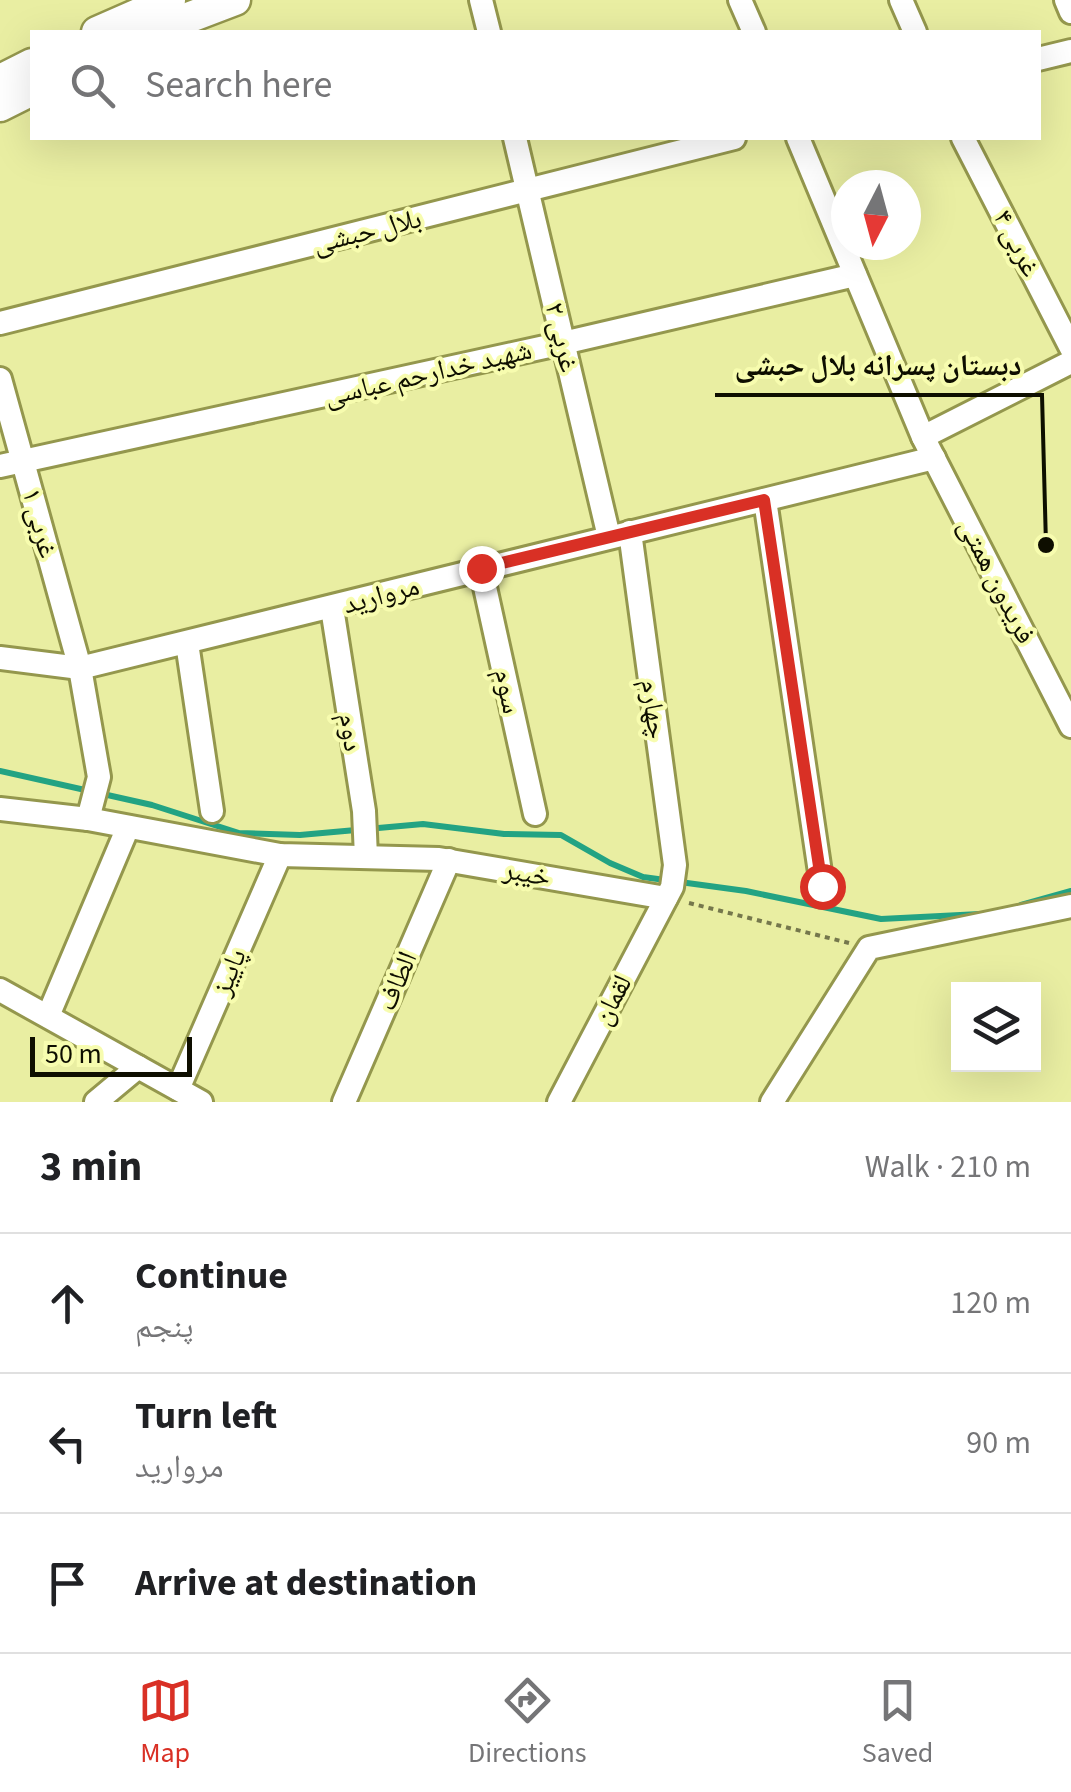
<!DOCTYPE html>
<html lang="en">
<head>
<meta charset="utf-8">
<style>
	:root { --surface:#fff; --page:#f2f2f2; --text:#202124; --muted:#757577; --line:#e0e0e0; --accent:#d93025 }
	body { margin:0; font-family:"Source Sans 3","Noto Naskh Arabic",sans-serif; background:var(--page); color:var(--text) }
	.controls { position:absolute; right:30px; bottom:30px; display:grid; overflow:hidden; border-radius:0px; box-shadow:0 10px 40px #0002 }
	.controls button { width:90px; height:90px; display:grid; place-items:center; padding:0; border:0; border-bottom:2px solid var(--line); background:var(--surface); color:var(--text); font:50px sans-serif }
	.compass { position:absolute; left:831px; top:170px; width:90px; height:90px; border-radius:50%; background:var(--surface); box-shadow:0 10px 40px #0002; rotate:186deg }
	.scale { position:absolute; left:30px; bottom:25px; width:162px; box-sizing:border-box; padding-left:10px; border:5px solid #0e0e00; border-top:0; font-size:28px; line-height:35px; white-space:nowrap; color:#0e0e00; -webkit-text-stroke:8px #f7fcaf; paint-order:stroke }
	.stop { position:absolute; width:30px; height:30px; margin:-22px; border:8px solid #d93025; border-radius:50%; background:#fff }
	.stop.end { background:#d93025; border-color:#fff; box-shadow:0 2px 10px #0008 }
	.list { margin:0; padding:0; list-style:none }
	h2 { display:flex; justify-content:space-between; align-items:center; height:130px; margin:0; padding:0 40px; font-size:42px }
	h2 small { font-size:32px; font-weight:400; color:var(--muted) }
	.list li { display:grid; grid-template-columns:65px 1fr auto; gap:30px; align-items:center; box-sizing:border-box; height:140px; padding:0 40px; border-top:2px solid var(--line) }
	.list b { display:block; font-size:38px; white-space:nowrap }
	.list p { margin:0; font-size:32px; white-space:nowrap; color:var(--muted) }
	.list em { font-size:32px; font-style:normal; color:var(--muted) }
	.icon { flex:none; width:55px; height:55px; fill:none; stroke:currentColor; stroke-width:2; stroke-linecap:round; stroke-linejoin:round }
	.map { position:relative; flex:none; width:1071px; height:1102px; overflow:hidden }
	.search { position:absolute; background:var(--surface); box-shadow:0 10px 40px #0002; left:30px; right:30px; top:30px; height:110px; display:flex; align-items:center; gap:25px; box-sizing:border-box; padding:0 35px; border-radius:0px; color:var(--muted); font-size:38px }
	.sheet { height:550px; background:var(--surface) }
	nav { display:flex; justify-content:space-around; align-items:center; box-sizing:border-box; height:140px; border-top:2px solid var(--line); background:var(--surface); font-size:28px; color:var(--muted) }
	nav a { display:grid; justify-items:center; gap:5px }
	nav .on { color:var(--accent) }
	.map>svg:first-child { display:block }
</style>
</head>
<body>
<div class="map">
<svg width="1071" height="1102" viewBox="0 0 1071 1102">
	<rect width="100%" height="100%" fill="#e9eea2"/>
	<g fill="none" stroke-linecap="round" stroke-linejoin="round">
		<g stroke="#23a383" stroke-width="6">
			<polyline points="0,771 152,805 239,833 300,835 423,824 504,834 561,835 610,863 643,877 746,891 881,919 980,914"/>
			<polyline points="1021,905 1071,891"/>
		</g>
		<defs>
			<g id="street">
				<polyline points="481,0 489,32"/>
				<polyline points="740,0 754,32"/>
				<polyline points="901,0 915,32"/>
				<polyline points="1066,0 1071,12"/>
				<polyline points="1038,59 1071,51"/>
				<polyline points="515,138 609,537"/>
				<polyline points="798,138 923,437 1071,726"/>
				<polyline points="963,138 1071,348"/>
				<polyline points="0,323 734,138"/>
				<polyline points="0,379 80,668 99,777 88,819"/>
				<polyline points="923,437 1071,362"/>
				<polyline points="0,466 563,343 855,275"/>
				<polyline points="765,500 822,886"/>
				<polyline points="481,569 535,814"/>
				<polyline points="332,608 364,811 366,857"/>
				<polyline points="187,643 212,811"/>
				<polyline points="0,658 80,668 934,458"/>
				<polyline points="0,809 88,819 280,855 439,859 666,898"/>
				<polyline points="0,990 201,1102"/>
				<polyline points="48,1016 128,827"/>
				<polyline points="178,1089 280,855"/>
				<polyline points="96,1102 138,1067"/>
				<polyline points="344,1102 449,860"/>
				<polyline points="559,1102 672,887 675,865 630,532"/>
				<polyline points="772,1102 869,948 1071,906"/>
			</g>
			<g id="secondary">
				<polyline points="97,32 170,0"/>
				<polyline points="151,32 235,0"/>
				<polyline points="0,80 32,64"/>
				<polyline points="0,106 32,90"/>
			</g>
		</defs>
		<use href="#street" stroke="#94974d" stroke-width="28"/>
		<use href="#secondary" stroke="#94974d" stroke-width="35"/>
		<polyline stroke="#75774c" stroke-width="4" stroke-dasharray="5 5" stroke-linecap="butt" points="689,903 849,943"/>
		<use href="#street" stroke="#fff" stroke-width="22"/>
		<use href="#secondary" stroke="#fff" stroke-width="30"/>
	</g>
	<g fill="none" stroke-linecap="round" stroke-linejoin="round">
		<polyline stroke="#d93025" stroke-width="12" points="481,568 764,500 822,886"/>
	</g>
	<g text-anchor="middle" dominant-baseline="central" stroke-width="8" stroke-linejoin="round" paint-order="stroke">
		<g font-size="28" fill="#0e0e00" stroke="#f7fcaf">
			<text transform="translate(367 231) rotate(-14)">بلال حبشی</text>
			<text transform="translate(1017 243) rotate(63)">۴ غربی</text>
			<text transform="translate(562 337) rotate(77)">۲ غربی</text>
			<text transform="translate(428 373) rotate(-13)">شهید خدارحم عباسی</text>
			<text transform="translate(40 523) rotate(75)">۱ غربی</text>
			<text transform="translate(997 581) rotate(63)">فریدون همتی</text>
			<text transform="translate(381 595) rotate(-15)">مروارید</text>
			<text transform="translate(508 691) rotate(78)">سوم</text>
			<text transform="translate(654 709) rotate(82)">چهارم</text>
			<text transform="translate(351 732) rotate(81)">دوم</text>
			<text transform="translate(527 873) rotate(10)">خیبر</text>
			<text transform="translate(229 972) rotate(-67)">پاییز</text>
			<text transform="translate(397 981) rotate(-67)">الطاف</text>
			<text transform="translate(612 1000) rotate(-62)">لقمان</text>
		</g>
	</g>
	<path fill="none" stroke="#0e0e00" stroke-width="4" d="M1046 545L1042 395H715"/>
	<circle fill="#0e0e00" stroke="#f7fcaf" stroke-width="4" cx="1046" cy="545" r="10"/>
	<g font-size="30" text-anchor="middle" font-weight="bold" fill="#0e0e00" stroke="#f7fcaf" stroke-width="8" stroke-linejoin="round" paint-order="stroke">
		<text x="878" y="375">دبستان پسرانه بلال حبشی</text>
	</g>
</svg>
<div class="controls">
<button><svg class="icon" aria-label="layers" viewBox="0 0 24 24"><path d="M12 4l9 5-9 5-9-5zM3 14l9 5 9-5"/></svg></button>
</div>
<svg class="compass" viewBox="-18 -18 36 36"><path d="M0-13l5 13h-10z" fill="#e53935"/><path d="M0 13l5-13h-10z" fill="#757577"/></svg>
<div class="scale">50 m</div>
<div class="stop" style="left:822px;top:886px"></div>
<div class="stop end" style="left:481px;top:568px"></div>
<div class="search"><svg class="icon" aria-label="search" viewBox="0 0 24 24"><circle cx="10" cy="10" r="6"/><path d="M15 15l6 6"/></svg>Search here</div>
</div>
<section class="sheet">
<h2>3 min<small>Walk · 210 m</small></h2>
<ul class="list">
<li><svg class="icon" aria-label="ahead" viewBox="0 0 24 24"><path d="M12 20V5M6 11l6-6 6 6"/></svg><div><b>Continue</b><p>پنجم</p></div><em>120 m</em></li>
<li><svg class="icon" aria-label="left" viewBox="0 0 24 24"><path d="M17 20v-9H6M10 6l-5 5 5 5"/></svg><div><b>Turn left</b><p>مروارید</p></div><em>90 m</em></li>
<li><svg class="icon" aria-label="arrive" viewBox="0 0 24 24"><path d="M6 21V4h12l-3 4 3 4H6"/></svg><div><b>Arrive at destination</b></div></li>
</ul>
</section>
<nav>
<a class="on"><svg class="icon" aria-label="map" viewBox="0 0 24 24"><path d="M3 6l6-2 6 2 6-2v14l-6 2-6-2-6 2zM9 4v14M15 6v14"/></svg>Map</a>
<a><svg class="icon" aria-label="directions" viewBox="0 0 24 24"><path d="M12 3l9 9-9 9-9-9zM9 14v-3h6M13 9l2 2-2 2"/></svg>Directions</a>
<a><svg class="icon" aria-label="saved" viewBox="0 0 24 24"><path d="M7 4h10v16l-5-4-5 4z"/></svg>Saved</a>
</nav>
</body>
</html>
